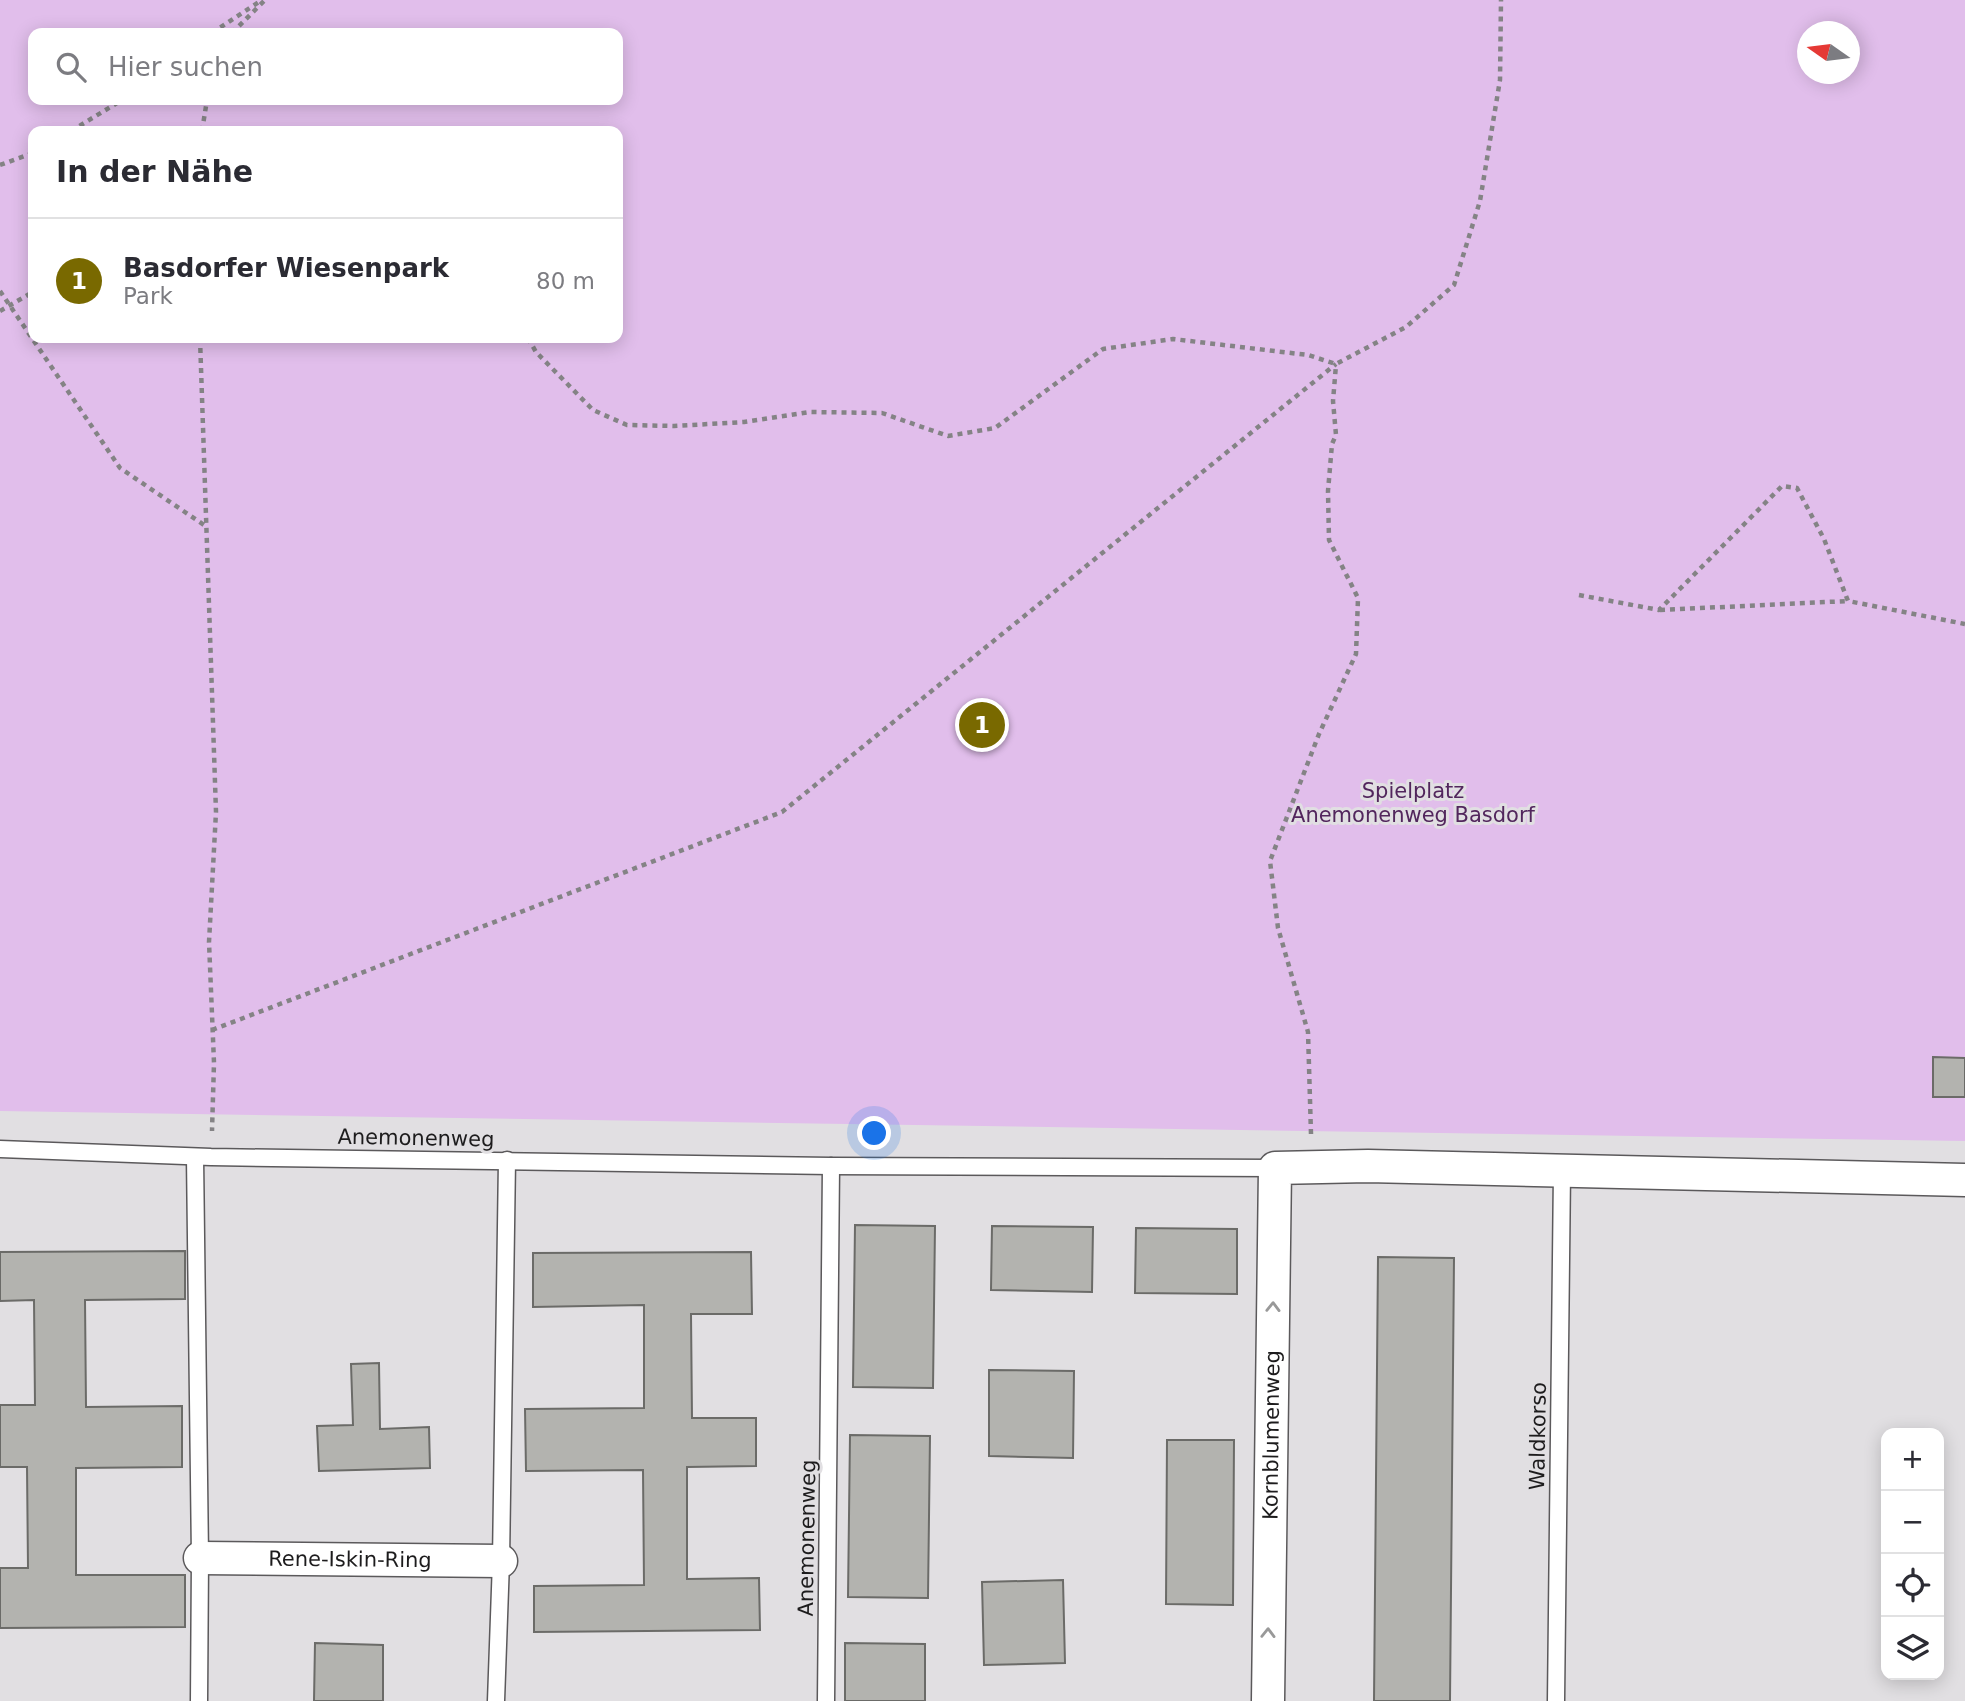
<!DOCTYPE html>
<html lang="de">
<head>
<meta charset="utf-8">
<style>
	:root { --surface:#fff; --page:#f2f2f3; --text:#2b2b33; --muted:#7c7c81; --line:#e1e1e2; --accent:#796900 }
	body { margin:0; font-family:"DejaVu Sans",sans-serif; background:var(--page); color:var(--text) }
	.controls { position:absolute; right:21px; bottom:21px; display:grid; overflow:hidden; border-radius:14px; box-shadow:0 4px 18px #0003 }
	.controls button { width:63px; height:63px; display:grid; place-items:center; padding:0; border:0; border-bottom:2px solid var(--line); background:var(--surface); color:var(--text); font:35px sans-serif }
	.compass { position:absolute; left:1797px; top:21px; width:63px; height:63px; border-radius:50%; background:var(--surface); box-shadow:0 4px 18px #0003; rotate:284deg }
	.you { position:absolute; left:875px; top:1134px; width:24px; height:24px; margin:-18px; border:5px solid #fff; border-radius:50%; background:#1a73e8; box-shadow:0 0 0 10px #1a73e833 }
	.badge { display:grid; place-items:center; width:46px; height:46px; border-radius:50%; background:var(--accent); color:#fff; font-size:23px; font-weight:700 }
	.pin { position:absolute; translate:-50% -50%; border:4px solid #fff; box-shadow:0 2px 7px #0006 }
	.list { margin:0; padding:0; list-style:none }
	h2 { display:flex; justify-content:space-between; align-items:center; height:91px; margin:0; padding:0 28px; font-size:30px }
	h2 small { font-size:23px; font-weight:400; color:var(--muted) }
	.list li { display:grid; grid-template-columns:46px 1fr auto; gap:21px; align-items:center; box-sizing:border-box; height:126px; padding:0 28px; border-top:2px solid var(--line) }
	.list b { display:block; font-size:26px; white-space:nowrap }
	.list p { margin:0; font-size:23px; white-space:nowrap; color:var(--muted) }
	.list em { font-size:23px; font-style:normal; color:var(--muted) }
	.icon { flex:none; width:38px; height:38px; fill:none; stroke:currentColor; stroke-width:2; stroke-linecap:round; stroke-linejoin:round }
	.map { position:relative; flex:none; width:1965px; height:1701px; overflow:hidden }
	.search { position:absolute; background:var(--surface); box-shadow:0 4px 18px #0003; left:28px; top:28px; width:595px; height:77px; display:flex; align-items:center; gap:18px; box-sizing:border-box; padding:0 24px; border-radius:14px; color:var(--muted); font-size:26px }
	.panel { position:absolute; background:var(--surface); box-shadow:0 4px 18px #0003; left:28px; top:126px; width:595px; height:217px; border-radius:14px }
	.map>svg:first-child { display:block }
</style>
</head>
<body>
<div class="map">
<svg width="1965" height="1701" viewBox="0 0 1965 1701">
	<rect width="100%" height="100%" fill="#e1dfe2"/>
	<path fill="#e1beeb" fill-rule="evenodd" d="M 0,0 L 1965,0 L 1965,1141 L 0,1111 ZM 1808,32 L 1850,32 L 1850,74 L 1808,74 ZM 33,33 L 618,33 L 618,100 L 33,100 ZM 33,131 L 618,131 L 618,338 L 33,338 Z"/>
	<g fill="#b3b3af" stroke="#6b6b68" stroke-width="2">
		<polygon points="1933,1057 1965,1058 1965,1097 1933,1097"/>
		<polygon points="855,1225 935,1226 933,1388 853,1387"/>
		<polygon points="992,1226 1093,1227 1092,1292 991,1290"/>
		<polygon points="1136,1228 1237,1229 1237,1294 1135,1293"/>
		<polygon points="185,1251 185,1299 85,1300 86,1407 182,1406 182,1467 76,1468 76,1575 185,1575 185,1627 0,1628 0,1568 28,1568 27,1467 0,1467 0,1405 35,1405 34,1300 0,1301 0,1252"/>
		<polygon points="751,1252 752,1314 691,1314 692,1418 756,1418 756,1466 687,1467 687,1579 759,1578 760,1630 534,1632 534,1586 644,1585 643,1470 526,1471 525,1409 644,1408 644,1305 533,1307 533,1253"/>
		<polygon points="1378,1257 1454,1258 1450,1701 1374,1701"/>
		<polygon points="379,1363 380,1429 429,1427 430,1468 319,1471 317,1426 353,1425 351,1364"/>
		<polygon points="989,1370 1074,1371 1073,1458 989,1456"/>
		<polygon points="850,1435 930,1436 928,1598 848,1597"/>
		<polygon points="1167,1440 1234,1440 1233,1605 1166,1604"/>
		<polygon points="1063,1580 1065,1663 984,1665 982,1582"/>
		<polygon points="315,1643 383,1645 383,1701 314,1701"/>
		<polygon points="845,1643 925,1644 925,1701 845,1701"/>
	</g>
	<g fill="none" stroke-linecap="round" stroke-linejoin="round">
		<defs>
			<g id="lane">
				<polyline points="0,1149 211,1157 831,1166 1275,1168"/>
				<polyline points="195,1157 200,1558 199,1701"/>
				<polyline points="496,1701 501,1561 507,1160"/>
				<polyline points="826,1701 831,1166"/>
				<polyline points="1556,1701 1562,1171"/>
			</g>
			<g id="street">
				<path id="s1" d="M 200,1558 L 501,1561"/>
				<path id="s2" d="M 1268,1701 L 1275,1168 L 1368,1166 L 1965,1180"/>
			</g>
		</defs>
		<use href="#lane" stroke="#5b595b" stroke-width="19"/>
		<use href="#street" stroke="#5b595b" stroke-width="35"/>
		<g stroke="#848385" stroke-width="4.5" stroke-dasharray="5 5" stroke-linecap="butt">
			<polyline points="212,33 262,0"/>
			<polyline points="232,33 265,0"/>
			<polyline points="71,131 122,100"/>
			<polyline points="202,131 207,100"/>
			<polyline points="0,165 33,153"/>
			<polyline points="0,291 120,468 207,527"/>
			<polyline points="0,311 33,292"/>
			<polyline points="200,338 216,812 209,942 214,1063 212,1131"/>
			<polyline points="528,338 536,352 593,410 627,425 674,426 744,422 810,412 882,413 948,436 995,428 1103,349 1173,339 1308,355 1336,364 1406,327 1454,285 1480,201 1500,80 1501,0"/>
			<polyline points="1579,595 1659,610 1782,486 1797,488 1824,539 1848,601 1965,624"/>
			<polyline points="1660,610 1848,601"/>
			<polyline points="212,1030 782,812 1336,364"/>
			<polyline points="1311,1134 1308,1032 1278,928 1270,861 1319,734 1356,654 1358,598 1329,540 1328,491 1332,444 1336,435 1333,401 1336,365"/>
		</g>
		<use href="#lane" stroke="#fff" stroke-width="16"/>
		<use href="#street" stroke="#fff" stroke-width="32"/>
	</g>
	<defs><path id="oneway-chevron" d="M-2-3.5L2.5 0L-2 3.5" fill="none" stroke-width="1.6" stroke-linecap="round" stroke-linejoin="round" transform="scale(1.75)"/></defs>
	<g stroke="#999">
		<use href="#oneway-chevron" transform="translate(1273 1307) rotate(-89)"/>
		<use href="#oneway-chevron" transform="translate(1268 1633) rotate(-89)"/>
	</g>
	<g text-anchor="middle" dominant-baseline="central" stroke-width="6" stroke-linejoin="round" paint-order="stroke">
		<g font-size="21" fill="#52265d" stroke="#e1dfe2">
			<text x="1413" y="791">Spielplatz<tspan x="1413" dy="24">Anemonenweg Basdorf</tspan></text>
		</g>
		<g font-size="21" fill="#1d1c1d" stroke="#e1dfe2">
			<text transform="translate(416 1138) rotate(1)">Anemonenweg</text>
			<text stroke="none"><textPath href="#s2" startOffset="266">Kornblumenweg</textPath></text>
			<text transform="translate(1538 1436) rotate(-89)">Waldkorso</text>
			<text transform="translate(807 1538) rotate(-89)">Anemonenweg</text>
			<text stroke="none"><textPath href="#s1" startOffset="150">Rene-Iskin-Ring</textPath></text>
		</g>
	</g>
</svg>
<div class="controls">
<button>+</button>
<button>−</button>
<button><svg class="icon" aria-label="locate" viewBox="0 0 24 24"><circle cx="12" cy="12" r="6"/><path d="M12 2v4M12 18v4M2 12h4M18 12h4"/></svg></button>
<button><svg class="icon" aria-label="layers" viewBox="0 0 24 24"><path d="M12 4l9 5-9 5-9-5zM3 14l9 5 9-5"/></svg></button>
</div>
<svg class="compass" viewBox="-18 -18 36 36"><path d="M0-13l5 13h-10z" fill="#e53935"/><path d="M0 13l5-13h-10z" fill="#7c7c81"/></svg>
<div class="you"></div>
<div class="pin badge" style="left:982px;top:725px">1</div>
<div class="search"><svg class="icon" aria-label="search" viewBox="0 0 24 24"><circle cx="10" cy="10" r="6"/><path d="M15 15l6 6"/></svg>Hier suchen</div>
<section class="panel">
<h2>In der Nähe<small></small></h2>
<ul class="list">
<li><span class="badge">1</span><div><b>Basdorfer Wiesenpark</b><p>Park</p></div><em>80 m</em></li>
</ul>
</section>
</div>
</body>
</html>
